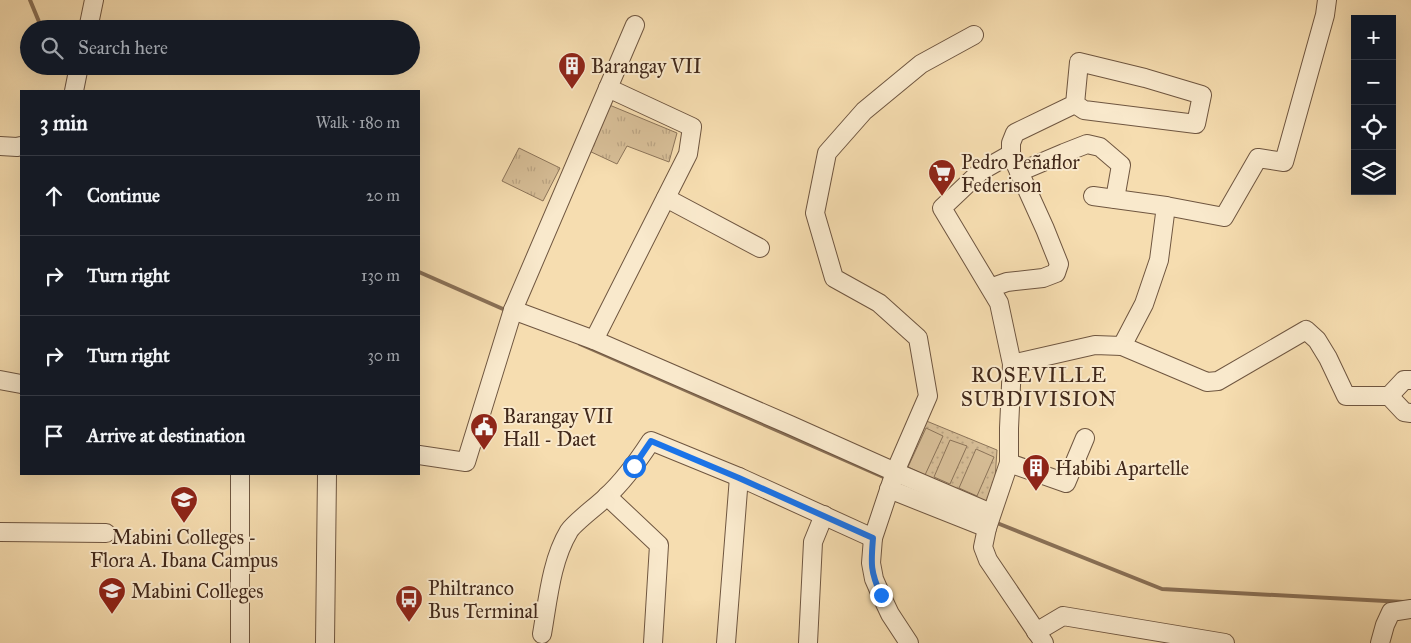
<!DOCTYPE html>
<html lang="en">
<head>
<meta charset="utf-8">
<style>
	:root { --surface:#171b24; --page:#20242c; --text:#f1f3f6; --muted:#9ea1a6; --line:#363941 }
	body { margin:0; font-family:"IM FELL Great Primer",serif; background:var(--page); color:var(--text) }
	.controls { position:absolute; right:15px; top:15px; display:grid; overflow:hidden; border-radius:0px; box-shadow:0 5px 20px #0002 }
	.controls button { width:45px; height:45px; display:grid; place-items:center; padding:0; border:0; border-bottom:1px solid var(--line); background:var(--surface); color:var(--text); font:25px sans-serif }
	.stop { position:absolute; width:15px; height:15px; margin:-11px; border:4px solid #1a73e8; border-radius:50%; background:#fff }
	.stop.end { background:#1a73e8; border-color:#fff; box-shadow:0 1px 5px #0008 }
	.list { margin:0; padding:0; list-style:none }
	h2 { display:flex; justify-content:space-between; align-items:center; height:65px; margin:0; padding:0 20px; font-size:21px }
	h2 small { font-size:16px; font-weight:400; color:var(--muted) }
	.list li { display:grid; grid-template-columns:32px 1fr auto; gap:15px; align-items:center; box-sizing:border-box; height:80px; padding:0 20px; border-top:1px solid var(--line) }
	.list b { display:block; font-size:19px; white-space:nowrap }
	.list em { font-size:16px; font-style:normal; color:var(--muted) }
	.icon { flex:none; width:28px; height:28px; fill:none; stroke:currentColor; stroke-width:2; stroke-linecap:round; stroke-linejoin:round }
	.map { position:relative; flex:none; width:1411px; height:643px; overflow:hidden }
	.search { position:absolute; background:var(--surface); box-shadow:0 5px 20px #0002; left:20px; top:20px; width:400px; height:55px; display:flex; align-items:center; gap:12px; box-sizing:border-box; padding:0 18px; border-radius:28px; color:var(--muted); font-size:19px }
	.panel { position:absolute; background:var(--surface); box-shadow:0 5px 20px #0002; left:20px; top:90px; width:400px; height:385px; border-radius:0px }
	.map>svg:first-child { display:block }
</style>
</head>
<body>
<div class="map">
<svg width="1411" height="643" viewBox="0 0 1411 643">
	<defs>
		<pattern id="grass-tufts" width="24" height="20" patternUnits="userSpaceOnUse" patternTransform="scale(1.25)"><rect width="24" height="20" fill="#d7be97"/><path d="M3 7l-1-3M5 7V3M7 7l1-3M15 17l-1-3M17 17v-4M19 17l1-3" fill="none" stroke="#baa382"/></pattern>
		<pattern id="park-dots" width="8" height="8" patternUnits="userSpaceOnUse" patternTransform="scale(1.25)"><rect width="8" height="8" fill="#d7be97"/><path d="M2 2h.1M6 6h.1" fill="none" stroke="#baa382" stroke-width="1.8" stroke-linecap="round"/></pattern>
	</defs>
	<rect width="100%" height="100%" fill="#f6ddb0"/>
	<filter id="stains"><feTurbulence type="fractalNoise" baseFrequency=".004" numOctaves="4"/><feColorMatrix values="0 0 0 0 .2 0 0 0 0 .09 0 0 0 0 .02 0 0 0 .5 -.17"/></filter>
	<radialGradient id="worn" r=".72"><stop offset=".6" stop-color="#630" stop-opacity="0"/><stop offset="1" stop-color="#630" stop-opacity=".3"/></radialGradient>
	<g fill="url(#grass-tufts)" stroke="#8c7459">
		<polygon points="607,104 677,133 669,162 627,146 617,164 587,150"/>
		<polygon points="519,148 560,168 543,201 502,181"/>
	</g>
	<polygon fill="url(#park-dots)" stroke="#8c7459" points="924,420 997,450 995,479 988,504 903,471"/>
	<g fill="#d7be97" stroke="#8c7459">
		<polygon points="926,428 943,436 925,475 908,467"/>
		<polygon points="950,440 967,446 950,484 934,477"/>
		<polygon points="976,449 994,457 977,496 959,488"/>
	</g>
	<g fill="none" stroke-linecap="round" stroke-linejoin="round">
		<g stroke="#897056" stroke-width="4">
			<polyline points="30,0 42,29"/>
			<polyline points="63,66 72,75"/>
			<polyline points="419,272 503,309"/>
			<polyline points="580,344 888,479"/>
			<polyline points="997,523 1162,589 1404,602"/>
		</g>
		<defs>
			<g id="minor">
				<polyline points="88,29 94,0"/>
				<polyline points="74,91 79,66"/>
				<polyline points="0,146 17,147 21,146"/>
				<polyline points="1011,154 1011,143 1015,133 1075,104 1079,62 1145,78 1202,95 1196,124 1084,110 1075,104"/>
				<polyline points="1019,172 1064,153 1087,144 1100,147 1121,165 1115,199"/>
				<polyline points="1093,196 1166,206 1224,217 1258,158 1284,162 1325,15 1327,0"/>
				<polyline points="666,198 760,248"/>
				<polyline points="990,288 942,208 981,171 1011,154 1045,229 1059,264 1056,273 1043,278 1007,282 990,288 999,303 1012,364 1009,428 1009,463 987,528 983,547 988,560 1044,643"/>
				<polyline points="513,310 594,340 790,425 895,472 991,513"/>
				<polyline points="594,340 688,154 692,127 608,88"/>
				<polyline points="1122,346 1144,304 1159,260 1166,206"/>
				<polyline points="1012,364 1095,345 1122,346 1207,382 1218,381 1306,330 1317,340 1328,358 1346,396 1389,396 1404,412 1411,413"/>
				<polyline points="0,380 21,384"/>
				<polyline points="1389,396 1404,380 1411,380"/>
				<polyline points="419,455 466,462 513,310 635,25"/>
				<polyline points="1009,463 1066,483 1085,438"/>
				<polyline points="889,489 987,528"/>
				<polyline points="607,496 659,545 653,643"/>
				<polyline points="0,532 106,533"/>
				<polyline points="1036,632 1063,616 1225,643"/>
				<path d="M 542,634 C 548,600 551,561 569,531 C 575,522 597,506 606,497 C 624,481 638,461 651,441 L 739,477 L 873,538"/>
				<polyline points="240,643 240,474"/>
				<polyline points="325,643 327,474"/>
				<polyline points="726,643 739,477"/>
				<polyline points="808,643 813,542 824,515"/>
				<polyline points="909,643 890,614 881,595 874,579 871,563 873,538 895,472 928,396 918,338 879,303 834,278 815,213 827,153 864,111 921,64 974,35"/>
				<polyline points="1380,643 1385,625 1391,612 1411,609"/>
			</g>
		</defs>
		<use href="#minor" stroke="#6f5640" stroke-width="20"/>
		<use href="#minor" stroke="#f9e9cc" stroke-width="18"/>
	</g>
	<g fill="none" stroke-linecap="round" stroke-linejoin="round">
		<path stroke="#1a73e8" stroke-width="6" d="M 634,466 L 651,441 L 739,478 L 873,538 C 871,563 870,571 881,595"/>
	</g>
	<defs>
		<symbol id="building-pin" viewBox="-11 -11 22 30"><path d="M0 17L-7.5 6A9.5 9.5 0 1 1 7.5 6Z" fill="#8f2418" stroke="#f9e9cc"/><path d="M-4-6H4V6H1V3H-1V6H-4ZM-2.5-4.3h1.7v1.8h-1.7ZM.8-4.3h1.7v1.8H.8ZM-2.5-1h1.7V.8h-1.7ZM.8-1h1.7V.8H.8Z" fill="#fff"/></symbol>
		<symbol id="supermarket-pin" viewBox="-11 -11 22 30"><path d="M0 17L-7.5 6A9.5 9.5 0 1 1 7.5 6Z" fill="#8f2418" stroke="#f9e9cc"/><path d="M-6-5.5h2.5l.6 2H6L4.5 2H-2.5L-4.4-4H-6ZM-1.5 3.2a1.3 1.3 0 1 0 .1 0ZM3 3.2a1.3 1.3 0 1 0 .1 0Z" fill="#fff"/></symbol>
		<symbol id="civic-pin" viewBox="-11 -11 22 30"><path d="M0 17L-7.5 6A9.5 9.5 0 1 1 7.5 6Z" fill="#8f2418" stroke="#f9e9cc"/><path d="M-.6-6.5H3V-4.5H.6V-3L4-1V1h2V6H-6V1h2V-1L-.6-3ZM-1.2 2.5V6h2.4V2.5Z" fill="#fff"/></symbol>
		<symbol id="school-pin" viewBox="-11 -11 22 30"><path d="M0 17L-7.5 6A9.5 9.5 0 1 1 7.5 6Z" fill="#8f2418" stroke="#f9e9cc"/><path d="M0-5L7-2L0 1L-7-2ZM-4 1L0 2.5L4 1V4Q0 6-4 4Z" fill="#fff"/></symbol>
		<symbol id="university-pin" viewBox="-11 -11 22 30"><path d="M0 17L-7.5 6A9.5 9.5 0 1 1 7.5 6Z" fill="#8f2418" stroke="#f9e9cc"/><path d="M0-5L7-2L0 1L-7-2ZM-4 1L0 2.5L4 1V4Q0 6-4 4Z" fill="#fff"/></symbol>
		<symbol id="bus-pin" viewBox="-11 -11 22 30"><path d="M0 17L-7.5 6A9.5 9.5 0 1 1 7.5 6Z" fill="#8f2418" stroke="#f9e9cc"/><path d="M-5-6H5V4H4V6H2V4H-2V6H-4V4H-5ZM-3.5-4V0h7V-4ZM-3.5 1.2v1.5H-2V1.2ZM2 1.2v1.5H3.5V1.2Z" fill="#fff"/></symbol>
	</defs>
	<g fill-rule="evenodd">
		<use href="#building-pin" x="556" y="50" width="32" height="43"/>
		<use href="#supermarket-pin" x="926" y="157" width="32" height="43"/>
		<use href="#civic-pin" x="468" y="411" width="32" height="43"/>
		<use href="#building-pin" x="1020" y="452" width="32" height="43"/>
		<use href="#school-pin" x="168" y="484" width="32" height="43"/>
		<use href="#university-pin" x="96" y="575" width="32" height="43"/>
		<use href="#bus-pin" x="393" y="583" width="32" height="43"/>
	</g>
	<g text-anchor="middle" dominant-baseline="central" stroke-width="4" stroke-linejoin="round" paint-order="stroke">
		<g font-size="20" fill="#42291b" stroke="#f9e9cc" text-anchor="start">
			<text x="591" y="66">Barangay VII</text>
			<text x="961" y="162">Pedro Peñaflor<tspan x="961" dy="23">Federison</tspan></text>
			<text x="503" y="416">Barangay VII<tspan x="503" dy="23">Hall - Daet</tspan></text>
			<text x="1055" y="468">Habibi Apartelle</text>
			<text x="184" y="537" text-anchor="middle">Mabini Colleges -<tspan x="184" dy="23">Flora A. Ibana Campus</tspan></text>
			<text x="428" y="588">Philtranco<tspan x="428" dy="23">Bus Terminal</tspan></text>
			<text x="131" y="591">Mabini Colleges</text>
		</g>
		<g font-size="21" letter-spacing="1" fill="#42291b" stroke="#f9e9cc">
			<text x="1039" y="375">ROSEVILLE<tspan x="1039" dy="24">SUBDIVISION</tspan></text>
		</g>
	</g>
	<rect width="100%" height="100%" filter="url(#stains)"/>
	<rect width="100%" height="100%" fill="url(#worn)"/>
</svg>
<div class="controls">
<button>+</button>
<button>−</button>
<button><svg class="icon" aria-label="locate" viewBox="0 0 24 24"><circle cx="12" cy="12" r="6"/><path d="M12 2v4M12 18v4M2 12h4M18 12h4"/></svg></button>
<button><svg class="icon" aria-label="layers" viewBox="0 0 24 24"><path d="M12 4l9 5-9 5-9-5zM3 14l9 5 9-5"/></svg></button>
</div>
<div class="stop" style="left:634px;top:466px"></div>
<div class="stop end" style="left:881px;top:595px"></div>
<div class="search"><svg class="icon" aria-label="search" viewBox="0 0 24 24"><circle cx="10" cy="10" r="6"/><path d="M15 15l6 6"/></svg>Search here</div>
<section class="panel">
<h2>3 min<small>Walk · 180 m</small></h2>
<ul class="list">
<li><svg class="icon" aria-label="ahead" viewBox="0 0 24 24"><path d="M12 20V5M6 11l6-6 6 6"/></svg><div><b>Continue</b></div><em>20 m</em></li>
<li><svg class="icon" aria-label="right" viewBox="0 0 24 24"><path d="M7 20v-9h11M14 6l5 5-5 5"/></svg><div><b>Turn right</b></div><em>130 m</em></li>
<li><svg class="icon" aria-label="right" viewBox="0 0 24 24"><path d="M7 20v-9h11M14 6l5 5-5 5"/></svg><div><b>Turn right</b></div><em>30 m</em></li>
<li><svg class="icon" aria-label="arrive" viewBox="0 0 24 24"><path d="M6 21V4h12l-3 4 3 4H6"/></svg><div><b>Arrive at destination</b></div></li>
</ul>
</section>
</div>
</body>
</html>
